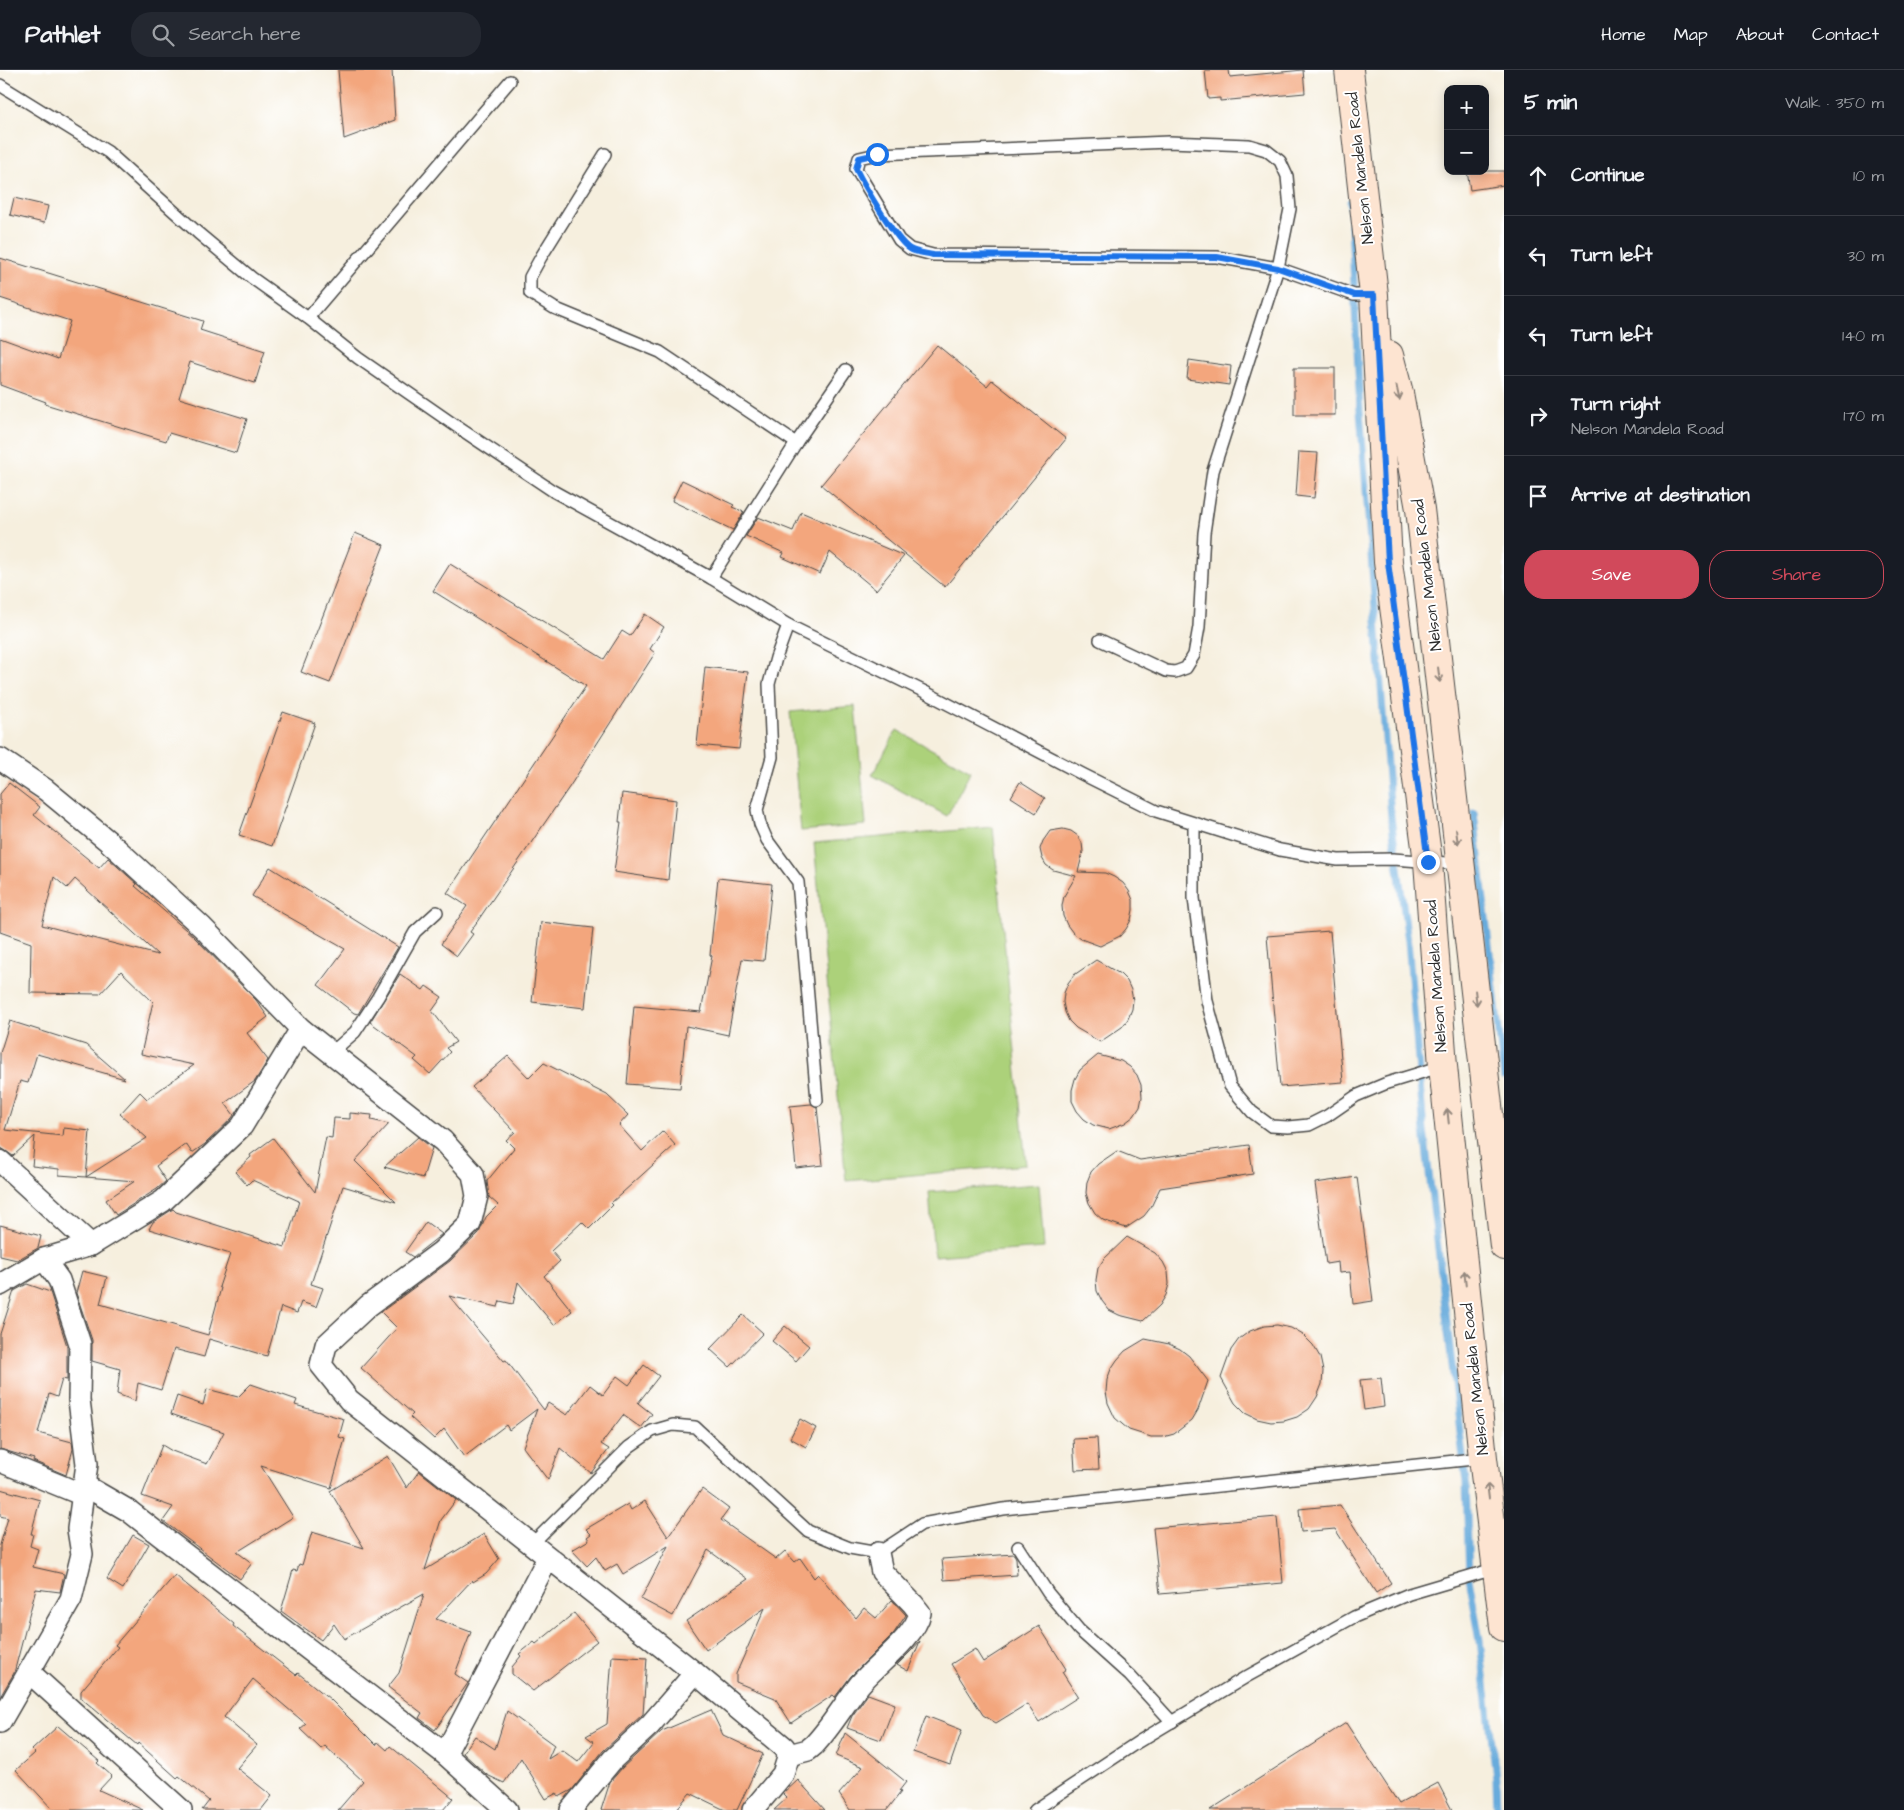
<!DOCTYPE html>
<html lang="en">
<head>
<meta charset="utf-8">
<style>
	:root { --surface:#171b24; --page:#242831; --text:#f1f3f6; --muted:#9ea1a6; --line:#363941; --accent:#d1495b }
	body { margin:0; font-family:"Architects Daughter",sans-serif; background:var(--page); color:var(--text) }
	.controls { position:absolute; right:15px; top:15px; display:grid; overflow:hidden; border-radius:10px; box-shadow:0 2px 12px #0003 }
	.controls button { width:45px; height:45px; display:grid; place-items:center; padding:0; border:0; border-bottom:1px solid var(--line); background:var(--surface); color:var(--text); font:25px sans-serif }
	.stop { position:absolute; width:15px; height:15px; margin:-11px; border:4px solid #1a73e8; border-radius:50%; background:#fff }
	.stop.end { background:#1a73e8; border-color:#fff; box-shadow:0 1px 5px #0008 }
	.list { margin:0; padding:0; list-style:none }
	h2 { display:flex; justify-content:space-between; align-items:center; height:65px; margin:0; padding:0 20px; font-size:21px }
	h2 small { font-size:16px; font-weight:400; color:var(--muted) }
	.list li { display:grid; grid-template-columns:32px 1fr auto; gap:15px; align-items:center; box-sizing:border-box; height:80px; padding:0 20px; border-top:1px solid var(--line) }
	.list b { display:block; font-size:19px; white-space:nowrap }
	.list p { margin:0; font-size:16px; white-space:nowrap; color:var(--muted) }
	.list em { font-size:16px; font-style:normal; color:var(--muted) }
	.actions { display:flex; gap:10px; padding:15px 20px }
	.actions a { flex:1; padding:11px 0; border:1px solid var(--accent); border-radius:20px; text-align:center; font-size:18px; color:var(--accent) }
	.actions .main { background:var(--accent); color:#fff }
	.icon { flex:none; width:28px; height:28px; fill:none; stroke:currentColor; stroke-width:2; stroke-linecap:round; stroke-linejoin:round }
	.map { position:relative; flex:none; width:1504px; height:1740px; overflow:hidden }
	header { display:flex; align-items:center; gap:30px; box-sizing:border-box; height:70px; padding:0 25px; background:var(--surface); border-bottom:1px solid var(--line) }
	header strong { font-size:24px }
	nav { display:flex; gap:28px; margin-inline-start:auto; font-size:18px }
	.search { width:350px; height:45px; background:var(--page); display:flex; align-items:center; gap:12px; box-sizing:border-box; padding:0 18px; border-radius:20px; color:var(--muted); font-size:19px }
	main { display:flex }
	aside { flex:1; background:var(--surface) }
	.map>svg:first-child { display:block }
</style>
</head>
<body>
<header>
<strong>Pathlet</strong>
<div class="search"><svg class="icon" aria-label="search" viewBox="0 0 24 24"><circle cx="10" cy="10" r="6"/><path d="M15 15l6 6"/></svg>Search here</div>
<nav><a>Home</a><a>Map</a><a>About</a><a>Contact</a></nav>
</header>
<main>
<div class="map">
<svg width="1504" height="1740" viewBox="0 0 1504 1740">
	<rect width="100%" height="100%" fill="#fff"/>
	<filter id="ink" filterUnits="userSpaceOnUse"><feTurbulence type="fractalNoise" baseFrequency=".02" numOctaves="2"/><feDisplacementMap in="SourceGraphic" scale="10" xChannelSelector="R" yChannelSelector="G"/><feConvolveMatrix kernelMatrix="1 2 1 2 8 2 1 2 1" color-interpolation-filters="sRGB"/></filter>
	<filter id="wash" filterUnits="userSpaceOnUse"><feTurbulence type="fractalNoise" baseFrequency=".0096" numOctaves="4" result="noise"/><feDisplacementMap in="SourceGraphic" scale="20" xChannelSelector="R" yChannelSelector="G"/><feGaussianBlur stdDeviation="1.12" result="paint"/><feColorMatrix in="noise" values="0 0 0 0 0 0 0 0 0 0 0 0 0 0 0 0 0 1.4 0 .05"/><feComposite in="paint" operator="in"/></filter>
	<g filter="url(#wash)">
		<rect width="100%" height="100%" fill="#f6efde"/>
		<g fill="#acd17a" stroke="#6c7e52">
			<polygon points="855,636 866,755 801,761 790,642"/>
			<polygon points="897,660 971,701 947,746 872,705"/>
			<polygon points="993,757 1026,1095 846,1111 814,773"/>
			<polygon points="1039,1114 1044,1178 934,1186 929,1122"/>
		</g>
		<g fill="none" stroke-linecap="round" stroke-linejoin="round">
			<g stroke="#67abdc" stroke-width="7">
				<polyline points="1350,132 1360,341 1391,747 1408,871 1424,1061 1466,1412 1469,1508 1480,1571 1496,1708 1497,1740"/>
				<polyline points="1474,743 1504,1006"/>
			</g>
		</g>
		<g id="blocks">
			<g fill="#f3a67d" fill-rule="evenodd">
				<polygon points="338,0 392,0 395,50 344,69"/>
				<polygon points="1205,0 1229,0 1230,7 1303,0 1305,23 1220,31 1220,28 1208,29"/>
				<polygon points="1467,101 1504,101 1504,115 1470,120"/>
				<polygon points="14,128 48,136 44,153 10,145"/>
				<polygon points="0,188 203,251 200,260 265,281 255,313 190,292 179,328 247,349 236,383 169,363 166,371 45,334 46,332 0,315 0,268 58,289 70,251 0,228"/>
				<polygon points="937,275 987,316 992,310 1066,369 945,517 821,415"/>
				<polygon points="1189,290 1231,296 1229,315 1187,309"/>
				<rect x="1294" y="298" width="41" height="47"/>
				<polygon points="1299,382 1318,383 1314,428 1296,426"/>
				<polygon points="682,410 734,435 732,437 744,442 733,460 672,431"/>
				<polygon points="801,442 904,486 876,520 830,482 820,504 782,487 784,483 746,466 758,447 793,461"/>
				<polygon points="355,463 384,475 330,613 301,602"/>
				<polygon points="450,494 604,589 622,561 630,566 645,544 664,557 650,579 655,583 570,716 470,862 473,864 457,886 441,874 467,836 447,823 586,616 433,521"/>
				<polygon points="705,597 748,602 739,679 697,675"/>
				<polygon points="283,642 315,653 272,776 239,765"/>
				<polygon points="1020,712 1045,728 1036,743 1011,727"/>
				<path d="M 9,713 L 40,737 L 34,745 L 99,798 L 108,788 L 137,814 L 135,816 L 193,866 L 256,930 L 268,947 L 247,963 L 268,990 L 255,1011 L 225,1033 L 234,1045 L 232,1048 L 205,1074 L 192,1083 L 186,1074 L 156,1096 L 166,1111 L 157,1119 L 116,1145 L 106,1130 L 135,1111 L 86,1107 L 147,1068 L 120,1044 L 140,1022 L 147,1029 L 194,995 L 141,984 L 153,932 L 121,901 L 100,924 L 30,923 L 31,873 L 0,862 L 0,724 ZM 54,807 L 67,818 L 75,809 L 158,885 L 42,855 Z"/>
				<polygon points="622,723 676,730 668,810 614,802 621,752 619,752"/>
				<polygon points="1063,759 1071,761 1078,766 1082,773 1083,782 1078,802 1105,803 1114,807 1123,813 1129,821 1133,830 1133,840 1131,850 1126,859 1120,866 1100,876 1081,869 1073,863 1067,855 1063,846 1062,836 1064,826 1076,806 1053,800 1046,795 1042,788 1040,779 1043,771 1050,761"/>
				<polygon points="270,797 398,877 358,944 354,943 318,915 345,879 252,826"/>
				<polygon points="718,808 772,814 764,891 742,889 728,965 686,956 680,1018 627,1014 634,936 701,942 712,886 710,885"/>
				<polygon points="541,852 593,858 585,938 532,932"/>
				<polygon points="1330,861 1343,1012 1280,1017 1267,866"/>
				<polygon points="1096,890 1120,904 1127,911 1131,920 1133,930 1132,939 1128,949 1122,957 1100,972 1076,958 1069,951 1065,942 1063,932 1064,923 1068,913 1074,905"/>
				<polygon points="400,904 423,920 426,916 442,927 432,941 456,972 446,978 450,982 430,1004 414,990 417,987 370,952"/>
				<polygon points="10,951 86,975 125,1009 37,984 28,1013 20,1011 5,1060 63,1066 64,1058 90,1061 86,1107 59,1105 59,1099 32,1096 35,1066 13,1086 0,1077 0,983"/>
				<polygon points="1098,985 1121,991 1130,997 1137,1005 1141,1015 1142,1027 1140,1037 1134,1046 1125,1053 1109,1059 1093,1055 1084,1049 1077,1041 1072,1031 1072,1020 1075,1009 1080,1000"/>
				<polygon points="508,986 529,1008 544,993 607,1025 628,1045 619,1055 642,1081 663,1061 675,1075 611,1133 613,1135 589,1159 582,1152 551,1181 560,1191 544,1206 572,1241 554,1255 518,1212 513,1234 500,1231 498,1237 449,1226 504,1291 506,1290 544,1340 548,1333 567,1345 590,1315 603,1325 617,1306 629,1315 644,1295 659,1306 638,1333 652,1344 641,1358 623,1345 601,1374 609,1379 591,1403 560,1378 548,1410 523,1377 537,1339 509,1360 506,1355 464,1387 444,1359 434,1369 410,1347 413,1344 361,1298 397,1258 381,1242 450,1191 479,1163 486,1147 498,1135 489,1127 487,1111 514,1078 506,1070 515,1062 472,1017"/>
				<polygon points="811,1034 817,1037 823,1095 796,1098 790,1036"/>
				<polygon points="350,1043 372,1045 371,1050 389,1054 355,1091 396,1132 343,1116 311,1214 323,1218 316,1237 301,1232 297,1243 281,1237 267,1286 209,1269 204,1287 174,1279 161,1320 138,1313 135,1331 117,1324 120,1299 92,1291 92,1270 76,1223 82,1201 107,1207 100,1234 208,1265 221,1218 219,1217 230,1184 149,1159 153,1152 173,1139 176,1142 285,1177 299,1131 252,1110 247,1115 235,1102 251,1087 250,1085 273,1068 315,1122 326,1067 332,1068 334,1048 350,1049"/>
				<polygon points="418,1067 432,1078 423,1108 384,1097"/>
				<polygon points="1249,1075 1253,1104 1160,1118 1151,1137 1144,1146 1126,1158 1103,1150 1095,1143 1089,1133 1086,1123 1087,1112 1091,1102 1098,1094 1117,1081 1140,1090"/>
				<polygon points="1357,1107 1373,1231 1353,1234 1350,1202 1339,1203 1338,1192 1326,1194 1315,1113"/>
				<polygon points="426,1152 442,1164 413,1187 405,1182"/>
				<polygon points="0,1155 41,1166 38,1178 17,1190 0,1186"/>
				<polygon points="1127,1167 1155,1183 1163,1192 1168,1202 1169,1214 1166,1225 1160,1235 1143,1251 1119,1245 1109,1240 1102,1231 1097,1221 1096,1210 1098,1198 1104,1189"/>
				<polygon points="27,1214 50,1222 67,1276 67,1310 62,1309 57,1327 49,1324 38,1363 72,1372 73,1379 66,1405 33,1391 34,1389 0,1379 0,1264 14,1221"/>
				<polygon points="743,1245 763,1263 730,1297 710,1279"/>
				<polygon points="1277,1255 1291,1258 1303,1265 1313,1275 1320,1287 1323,1301 1322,1314 1317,1327 1309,1339 1297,1347 1284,1351 1271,1352 1257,1349 1245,1343 1235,1333 1221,1308 1231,1280 1239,1269 1250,1261 1264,1256"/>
				<polygon points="785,1256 809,1276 796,1291 772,1271"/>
				<polygon points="1145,1269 1169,1274 1180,1279 1189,1286 1208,1311 1198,1340 1192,1350 1174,1364 1163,1367 1151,1367 1129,1360 1115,1348 1108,1333 1106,1322 1107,1310 1111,1299 1117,1290 1125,1281"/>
				<polygon points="1381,1308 1384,1337 1364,1340 1360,1310"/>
				<polygon points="251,1314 297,1330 295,1335 344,1349 339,1367 345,1369 331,1418 261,1396 293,1447 237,1482 252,1493 240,1509 163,1451 173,1437 142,1426 162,1375 172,1381 207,1394 224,1362 171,1344 177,1326 203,1335 207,1319 238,1327"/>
				<polygon points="800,1349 816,1358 806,1377 790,1368"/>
				<polygon points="1097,1368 1099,1399 1075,1400 1073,1369"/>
				<polygon points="388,1386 407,1418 419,1401 456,1430 441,1450 425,1500 484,1464 499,1489 486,1504 473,1512 472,1510 436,1549 471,1562 455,1604 468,1613 435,1660 419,1648 422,1643 388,1617 399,1603 424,1524 344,1569 334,1554 321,1570 281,1541 293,1500 297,1501 299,1494 302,1495 312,1462 364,1478 330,1421"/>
				<polygon points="0,1419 40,1430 31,1464 33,1464 30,1476 38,1479 33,1497 64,1504 60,1522 36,1519 14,1603 0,1627 0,1475 8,1448 0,1446"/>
				<polygon points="702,1419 729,1439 721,1450 776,1489 785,1481 795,1492 800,1488 814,1508 818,1504 856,1548 864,1538 876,1548 892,1530 906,1545 894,1563 851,1606 835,1627 833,1625 791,1653 775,1628 736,1612 736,1604 765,1538 706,1580 686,1551 748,1509 708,1480 673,1546 641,1529 668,1476 623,1504 617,1494 605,1501 596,1487 587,1496 572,1480 589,1470 587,1467 591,1464 586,1459 628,1434 631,1440 645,1431 668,1467"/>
				<polygon points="1340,1435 1391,1513 1376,1523 1335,1459 1301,1462 1299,1439"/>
				<polygon points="1277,1447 1283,1513 1160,1524 1153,1458"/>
				<polygon points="133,1465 149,1474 123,1519 107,1509"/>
				<polygon points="1014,1484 1016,1488 1017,1505 944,1510 942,1489"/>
				<polygon points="175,1505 234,1554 233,1556 296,1605 298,1603 330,1629 376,1675 378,1672 387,1680 390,1676 453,1728 443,1740 338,1740 363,1711 325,1676 321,1679 300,1659 306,1654 253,1609 224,1647 257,1675 237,1698 272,1726 261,1740 202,1740 209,1731 179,1706 177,1708 138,1673 137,1675 81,1628 81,1621 118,1577 115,1575"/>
				<polygon points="574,1543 597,1571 533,1621 512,1604 512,1597 521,1586 519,1584 534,1572 536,1574"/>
				<polygon points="1039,1556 1066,1599 1062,1602 1078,1627 1039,1652 1027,1634 996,1653 983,1645 951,1594 975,1579 983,1592"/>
				<polygon points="920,1571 908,1601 897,1595 912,1580"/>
				<polygon points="612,1586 647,1588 643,1644 603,1681 572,1720 559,1727 557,1723 546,1729 521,1688 504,1713 487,1705 463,1683 475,1666 495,1679 507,1641 554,1675 548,1689 562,1680 578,1692 594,1672 586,1666 607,1654"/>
				<polygon points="868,1624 895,1634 881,1670 847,1658 852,1646"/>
				<polygon points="711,1640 723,1665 763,1684 737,1740 725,1740 690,1723 676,1740 601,1740 610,1712 622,1698 662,1661"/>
				<polygon points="926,1646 962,1660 950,1695 913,1682"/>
				<polygon points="1346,1653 1399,1734 1438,1713 1452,1740 1210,1740"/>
				<polygon points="58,1656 99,1691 97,1693 112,1706 99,1720 143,1740 53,1740 16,1700 35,1683 32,1680"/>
				<polygon points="845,1663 906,1712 899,1721 901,1722 887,1740 850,1740 839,1724 863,1697 836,1686"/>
				<polygon points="798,1710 825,1740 774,1740 787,1728 783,1724"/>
			</g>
		</g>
	</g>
	<g filter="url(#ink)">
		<use href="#blocks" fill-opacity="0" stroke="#494846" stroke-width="1"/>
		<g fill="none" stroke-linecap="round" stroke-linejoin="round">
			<defs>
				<g id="service">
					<polyline points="0,15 108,82 198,163 252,208 308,248 358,288 456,356 553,421 711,508 788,555 923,621 1084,705 1156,741 1280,780 1338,790 1393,789 1460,794"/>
					<polyline points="605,84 541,187 530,207 530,223 554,238 660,282 796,373"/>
					<polyline points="308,248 510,11"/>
					<polyline points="711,508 796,373 846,300"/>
					<polyline points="788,555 776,588 769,614 772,687 757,740 760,754 767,770 798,812 817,1030"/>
					<polyline points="1100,570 1166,601 1175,602 1186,598 1194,585 1199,557 1204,463 1213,401 1278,198 1290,139 1287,106 1280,91 1266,80 1249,75 1169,72 877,84 859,88 856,99 899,170 910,179 933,185 1217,187 1278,198 1354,225 1374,225"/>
					<polyline points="1194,754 1194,828 1207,931 1230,1016 1252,1042 1271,1056 1288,1057 1309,1055 1327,1046 1356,1026 1387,1013 1443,996"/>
					<polyline points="331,983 355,962 378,927 415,862 437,842"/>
					<polyline points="531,1475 629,1377 652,1361 673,1355 695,1357 808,1461 850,1478 878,1483 922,1454 1003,1439 1483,1388"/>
					<polyline points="1018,1477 1048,1523 1079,1560 1130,1606 1172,1652"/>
					<polyline points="1035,1740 1138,1672 1246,1607 1354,1547 1409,1524 1497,1498"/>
				</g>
				<g id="minor">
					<polyline points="0,689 46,720 108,771 202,857 301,959 443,1071 473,1104 477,1126 470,1154 441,1182 368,1236 326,1275 321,1295 349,1330 695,1603 784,1677 789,1685 783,1704 753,1740"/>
					<polyline points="0,1091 91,1175"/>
					<polyline points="0,1215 44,1189 91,1175 163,1131 242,1056 301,959"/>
					<polyline points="0,1391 83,1425"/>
					<polyline points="84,1415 129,1441 161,1466 445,1684 507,1740"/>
					<polyline points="29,1602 181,1740"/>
					<polyline points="0,1652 71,1529 82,1484 78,1459 87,1394 79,1330 80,1274 59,1210 44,1189"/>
					<polyline points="445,1684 548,1488"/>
					<path d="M 789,1685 L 808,1680 L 814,1675 C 832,1656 844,1634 860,1614 C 876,1595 915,1567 920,1543 L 913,1534 L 882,1502 L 878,1483"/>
					<polyline points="571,1740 613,1689 650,1655 695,1603"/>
				</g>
				<g id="secondary">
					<polyline points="1349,0 1374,225 1388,492 1428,792 1443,996 1483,1388 1504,1557"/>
					<polyline points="1389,285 1399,323 1420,439 1504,1176"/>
				</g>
			</defs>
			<use href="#service" stroke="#494846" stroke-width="14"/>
			<use href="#minor" stroke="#494846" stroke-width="24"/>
			<use href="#secondary" stroke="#494846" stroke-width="30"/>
			<use href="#service" stroke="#fff" stroke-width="11"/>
			<use href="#minor" stroke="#fff" stroke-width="21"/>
			<use href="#secondary" stroke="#fde4d1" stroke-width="28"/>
		</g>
		<defs><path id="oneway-shaft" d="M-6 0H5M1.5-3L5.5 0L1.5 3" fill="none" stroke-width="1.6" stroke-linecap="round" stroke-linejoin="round" transform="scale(1.25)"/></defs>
		<g stroke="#94887e">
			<use href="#oneway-shaft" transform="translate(1398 323) rotate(78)"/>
			<use href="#oneway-shaft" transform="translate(1439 605) rotate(83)"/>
			<use href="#oneway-shaft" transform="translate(1457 767) rotate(83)"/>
			<use href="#oneway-shaft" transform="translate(1476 928) rotate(83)"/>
			<use href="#oneway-shaft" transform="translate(1448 1046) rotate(-96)"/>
			<use href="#oneway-shaft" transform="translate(1465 1208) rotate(-96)"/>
			<use href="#oneway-shaft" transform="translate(1488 1421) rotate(-97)"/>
		</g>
	</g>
	<g fill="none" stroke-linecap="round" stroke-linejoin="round" filter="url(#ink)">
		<path stroke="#1a73e8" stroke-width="6" d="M 877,84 L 859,88 L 856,99 C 864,115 896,171 910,179 C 916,183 926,183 933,185 L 1217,187 L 1278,198 L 1354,225 L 1374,225 L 1388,492 L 1428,792"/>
	</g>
	<g text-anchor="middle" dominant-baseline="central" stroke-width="4" stroke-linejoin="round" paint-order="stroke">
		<g font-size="16" fill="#2b2b2b" stroke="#fff">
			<text transform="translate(1360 98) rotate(-96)">Nelson Mandela Road</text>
			<text transform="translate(1427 505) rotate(-97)">Nelson Mandela Road</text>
			<text transform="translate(1436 906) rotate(-94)">Nelson Mandela Road</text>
			<text transform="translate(1475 1309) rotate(-96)">Nelson Mandela Road</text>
		</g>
	</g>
</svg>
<div class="controls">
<button>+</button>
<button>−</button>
</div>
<div class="stop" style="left:877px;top:84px"></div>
<div class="stop end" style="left:1428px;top:792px"></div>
</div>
<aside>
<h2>5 min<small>Walk · 350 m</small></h2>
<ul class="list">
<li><svg class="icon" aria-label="ahead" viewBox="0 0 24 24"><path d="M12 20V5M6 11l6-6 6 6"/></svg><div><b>Continue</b></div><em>10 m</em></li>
<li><svg class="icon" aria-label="left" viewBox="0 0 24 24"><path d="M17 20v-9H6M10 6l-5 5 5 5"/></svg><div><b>Turn left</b></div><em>30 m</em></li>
<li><svg class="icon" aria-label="left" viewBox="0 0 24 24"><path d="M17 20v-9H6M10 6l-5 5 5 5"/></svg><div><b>Turn left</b></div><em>140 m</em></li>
<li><svg class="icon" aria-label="right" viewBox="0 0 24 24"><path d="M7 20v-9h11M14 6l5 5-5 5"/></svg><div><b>Turn right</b><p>Nelson Mandela Road</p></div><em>170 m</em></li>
<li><svg class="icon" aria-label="arrive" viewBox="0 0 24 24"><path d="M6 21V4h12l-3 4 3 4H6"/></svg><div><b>Arrive at destination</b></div></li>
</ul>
<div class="actions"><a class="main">Save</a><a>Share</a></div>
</aside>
</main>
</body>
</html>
